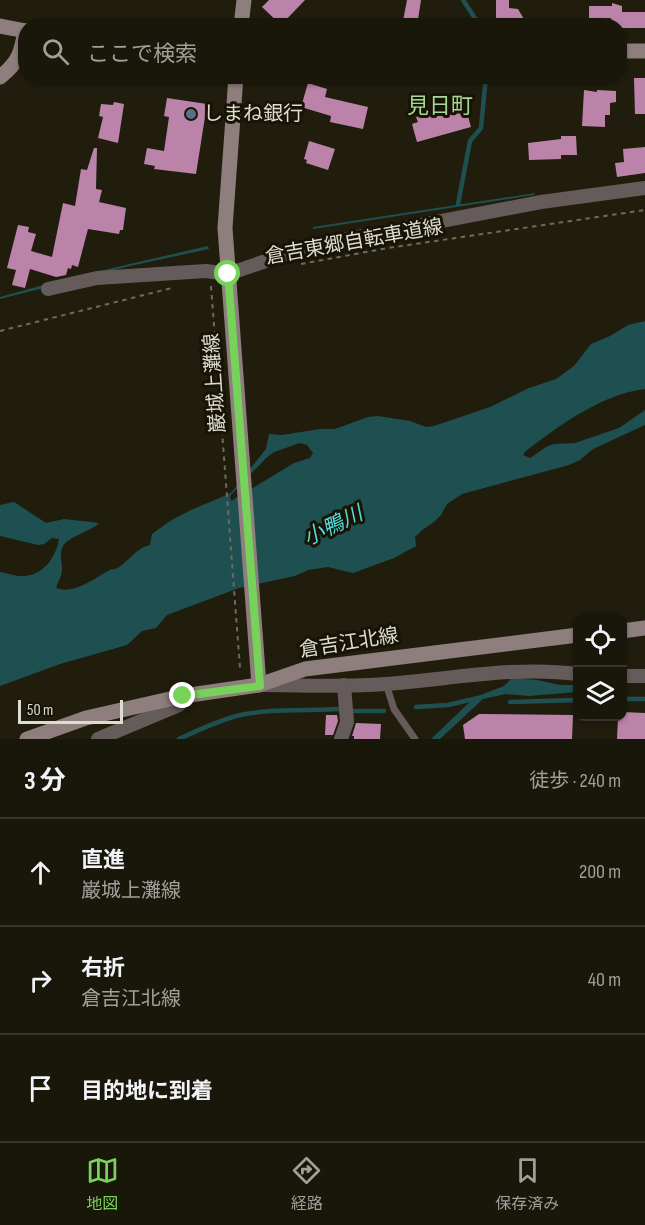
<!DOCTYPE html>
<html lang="ja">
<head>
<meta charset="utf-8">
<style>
	:root { --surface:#19160a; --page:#221f13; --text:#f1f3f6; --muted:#9f9f9c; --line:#37352b; --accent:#77d259 }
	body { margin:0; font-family:"Sofia Sans Condensed","Noto Sans JP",sans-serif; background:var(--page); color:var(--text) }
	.controls { position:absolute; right:18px; bottom:18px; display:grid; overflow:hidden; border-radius:12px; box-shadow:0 2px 4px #0004 }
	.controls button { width:54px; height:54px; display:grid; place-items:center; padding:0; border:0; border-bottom:2px solid var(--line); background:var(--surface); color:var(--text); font:30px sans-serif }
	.scale { position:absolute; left:18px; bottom:15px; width:105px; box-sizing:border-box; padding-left:6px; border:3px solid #dedcd1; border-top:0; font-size:16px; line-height:21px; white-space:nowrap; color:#dedcd1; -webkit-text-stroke:4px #181405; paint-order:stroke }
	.stop { position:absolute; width:18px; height:18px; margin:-14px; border:4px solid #77d259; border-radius:50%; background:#fff }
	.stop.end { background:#77d259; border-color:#fff; box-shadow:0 2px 6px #0008 }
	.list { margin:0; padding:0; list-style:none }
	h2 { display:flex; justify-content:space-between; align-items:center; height:78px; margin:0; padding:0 24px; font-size:26px }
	h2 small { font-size:20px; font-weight:400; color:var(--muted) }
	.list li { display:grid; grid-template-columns:39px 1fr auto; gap:18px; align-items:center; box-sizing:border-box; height:108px; padding:0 24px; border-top:2px solid var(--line) }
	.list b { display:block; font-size:22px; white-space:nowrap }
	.list p { margin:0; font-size:20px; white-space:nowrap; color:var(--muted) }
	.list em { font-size:20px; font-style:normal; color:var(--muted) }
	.icon { flex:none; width:33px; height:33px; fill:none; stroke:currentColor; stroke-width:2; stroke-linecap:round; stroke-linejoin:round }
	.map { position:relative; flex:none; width:645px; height:739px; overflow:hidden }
	.search { position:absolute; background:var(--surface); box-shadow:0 2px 4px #0004; left:18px; right:18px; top:18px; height:66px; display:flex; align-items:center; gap:15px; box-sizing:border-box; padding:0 21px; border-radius:24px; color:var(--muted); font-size:22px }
	.sheet { height:402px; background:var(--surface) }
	nav { display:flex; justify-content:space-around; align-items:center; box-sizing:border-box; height:84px; border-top:2px solid var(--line); background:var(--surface); font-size:16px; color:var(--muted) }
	nav a { display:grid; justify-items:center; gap:3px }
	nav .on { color:var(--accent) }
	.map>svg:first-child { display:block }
</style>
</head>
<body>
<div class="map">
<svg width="645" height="739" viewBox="0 0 645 739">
	<rect width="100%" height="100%" fill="#211d0d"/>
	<g fill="#1f5051" fill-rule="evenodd">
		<polygon points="535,193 534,195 313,229 313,227"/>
		<polygon points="208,246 209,249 130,266 0,299 0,297 65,279"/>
		<path d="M 645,321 L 645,389 C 602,394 560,425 526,451 L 523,455 L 530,458 L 546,447 L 554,444 L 575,443 L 619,428 L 645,410 L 645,425 L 593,449 L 580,460 L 569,465 L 462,494 L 447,504 L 441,515 L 434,522 L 422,530 L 415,537 L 416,546 L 394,558 L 353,573 L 328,567 L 308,570 L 295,576 L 239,588 L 167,615 L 156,628 L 142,631 L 127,645 L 60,664 L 0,686 L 0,572 C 8,573 17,577 24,576 C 44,575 56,557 59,539 L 52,538 L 44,544 L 38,545 L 0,536 L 0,505 L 14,502 L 46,523 L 64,519 L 99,523 C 90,532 69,536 63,546 C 59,554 62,561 62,570 C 62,575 58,582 56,588 C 75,595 94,578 110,570 C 113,569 116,569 119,567 C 130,560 136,548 150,545 L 152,534 L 170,521 L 191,510 L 231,493 L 266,449 L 269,434 L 282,435 L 320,429 L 335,429 L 368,417 L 378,416 L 410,421 L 426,427 L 434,426 L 490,407 L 529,388 L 556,379 L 574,366 L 591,344 L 610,336 L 628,325 ZM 300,443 L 307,445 L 313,453 L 310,458 L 294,463 L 231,501 L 230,496 L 266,458 L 274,452 Z"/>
		<polygon points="512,678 537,680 560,685 577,685 577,692 529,696 506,694 483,699 440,739 431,739 475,697 504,686"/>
	</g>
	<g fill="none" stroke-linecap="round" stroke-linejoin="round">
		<g stroke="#1f5051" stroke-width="4.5">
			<polyline points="463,0 480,26"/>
			<polyline points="458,204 470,141 481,128 486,76"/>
			<polyline points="622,699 645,699"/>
			<polyline points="510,702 578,700"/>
			<polyline points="416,707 448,705 478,698"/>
			<polyline points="351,711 384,711"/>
			<path d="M 179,739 C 198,730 216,722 236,716 C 269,708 306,711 340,709"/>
		</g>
	</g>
	<g fill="#bc83aa">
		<polygon points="269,0 305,0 281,25 262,7"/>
		<polygon points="407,0 421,0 417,26 402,26"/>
		<polygon points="496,0 509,0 509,8 518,9 528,26 496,26"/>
		<polygon points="612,3 622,6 622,12 645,12 645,28 621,28 620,41 620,26 611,26 611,18 589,19 589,6 612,6"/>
		<polygon points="634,78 645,78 645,114 635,114"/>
		<polygon points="308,83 327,89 325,97 368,107 363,129 330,122 331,116 301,107"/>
		<polygon points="584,90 597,92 597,90 616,91 616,102 610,103 610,115 605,115 605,127 582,126"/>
		<polygon points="167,98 207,104 196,174 154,169 155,166 144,164 147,148 164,151 169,117 164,116"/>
		<polygon points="114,102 124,104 118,143 98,138 103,117 99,116 101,104 113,105"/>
		<polygon points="464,102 471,127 417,142 412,124 418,122 416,117"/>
		<polygon points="561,136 576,136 577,155 561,155 561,159 529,160 528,143 561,139"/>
		<polygon points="309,141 335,149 328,170 306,163 307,160 304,159"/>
		<polygon points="645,147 645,173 617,177 615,163 624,162 623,149"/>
		<polygon points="94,148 97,148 96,189 102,190 99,202 126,208 123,230 120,230 119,234 88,229 78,267 72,265 71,269 68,268 66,275 56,277 30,269 25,288 12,285 16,270 7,268 18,225 29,227 28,232 36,234 31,251 52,257 63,203 75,206 81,169 87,170"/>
		<polygon points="622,712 645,713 645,739 617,739 618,717 622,717"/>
		<polygon points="479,714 573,715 572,739 465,739 463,725"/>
		<polygon points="326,715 337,715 338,721 333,735 325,735"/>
		<polygon points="356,723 381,724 380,739 354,739 354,736 352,736"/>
	</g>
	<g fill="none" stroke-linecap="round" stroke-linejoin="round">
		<g stroke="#6e6b5d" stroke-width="2" stroke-dasharray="4.5 4.5" stroke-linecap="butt">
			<polyline points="301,264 388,248 645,210"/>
			<polyline points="211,286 240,668"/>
			<polyline points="0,331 172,288"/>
		</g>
		<polyline stroke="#655b5b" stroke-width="7" points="386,684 394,709 415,739"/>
		<g stroke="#655b5b" stroke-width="14">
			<polyline points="48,289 97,278 206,271 228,274 306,247 541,202 645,188"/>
			<polyline points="622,676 645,676"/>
			<path d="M 262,685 C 297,685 333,687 368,685 C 438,682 508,665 578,674"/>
			<polyline points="98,739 179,705 183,696"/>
			<polyline points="341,739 347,722 344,685"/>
		</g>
		<g stroke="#8e7e7e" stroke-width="15">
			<polyline points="0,26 26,31"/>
			<polyline points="241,26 244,0"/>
			<polyline points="620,51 645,51"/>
			<polyline points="236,76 225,228 259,685"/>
			<path d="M 0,77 C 19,62 21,53 25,31"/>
			<polyline points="622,631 645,628"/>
			<polyline points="27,739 86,718 183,696 259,685 305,669 578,635"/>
		</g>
	</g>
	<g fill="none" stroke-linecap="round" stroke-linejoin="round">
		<polyline stroke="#77d259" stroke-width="8" points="183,696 260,686 228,274"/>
	</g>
	<circle fill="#5c6f8a" stroke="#181405" stroke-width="2" cx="191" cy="114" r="6"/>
	<g text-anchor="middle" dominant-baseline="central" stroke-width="6" stroke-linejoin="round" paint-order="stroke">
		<g font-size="20" fill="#dedcd1" stroke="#181405" text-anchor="start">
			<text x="203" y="114">しまね銀行</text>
		</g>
		<g font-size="20" fill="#dedcd1" stroke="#181405">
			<text transform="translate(354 242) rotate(-10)">倉吉東郷自転車道線</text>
			<text transform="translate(215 383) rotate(-94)">巌城上灘線</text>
			<text transform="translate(349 643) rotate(-9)">倉吉江北線</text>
		</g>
		<g font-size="21" font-style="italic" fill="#51dbdd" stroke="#181405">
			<text transform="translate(333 526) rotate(-26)">小鴨川</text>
		</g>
		<g font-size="22" fill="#a6d798" stroke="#181405">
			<text x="440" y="106">見日町</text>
		</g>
	</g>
</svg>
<div class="controls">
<button><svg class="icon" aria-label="locate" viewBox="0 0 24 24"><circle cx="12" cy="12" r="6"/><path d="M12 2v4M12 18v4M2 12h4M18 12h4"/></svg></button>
<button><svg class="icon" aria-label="layers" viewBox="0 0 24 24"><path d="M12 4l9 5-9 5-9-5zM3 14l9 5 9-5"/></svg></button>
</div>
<div class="scale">50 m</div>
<div class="stop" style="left:228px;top:274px"></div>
<div class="stop end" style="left:183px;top:696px"></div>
<div class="search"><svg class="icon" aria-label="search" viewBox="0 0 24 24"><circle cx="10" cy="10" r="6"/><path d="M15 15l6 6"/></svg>ここで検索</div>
</div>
<section class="sheet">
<h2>3 分<small>徒歩 · 240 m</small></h2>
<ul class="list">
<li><svg class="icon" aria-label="ahead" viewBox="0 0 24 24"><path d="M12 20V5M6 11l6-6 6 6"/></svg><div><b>直進</b><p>巌城上灘線</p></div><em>200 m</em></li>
<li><svg class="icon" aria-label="right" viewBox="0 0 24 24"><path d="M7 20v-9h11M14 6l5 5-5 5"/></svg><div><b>右折</b><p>倉吉江北線</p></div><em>40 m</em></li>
<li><svg class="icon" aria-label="arrive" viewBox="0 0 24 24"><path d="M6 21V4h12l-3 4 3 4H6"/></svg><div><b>目的地に到着</b></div></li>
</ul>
</section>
<nav>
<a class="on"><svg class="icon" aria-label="map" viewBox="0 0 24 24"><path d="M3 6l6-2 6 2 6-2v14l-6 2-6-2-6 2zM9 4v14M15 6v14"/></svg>地図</a>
<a><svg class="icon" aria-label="directions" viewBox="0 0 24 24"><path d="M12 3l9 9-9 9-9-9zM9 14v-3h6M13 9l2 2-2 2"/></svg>経路</a>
<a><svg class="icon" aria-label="saved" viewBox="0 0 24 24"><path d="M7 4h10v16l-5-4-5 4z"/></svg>保存済み</a>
</nav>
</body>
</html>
